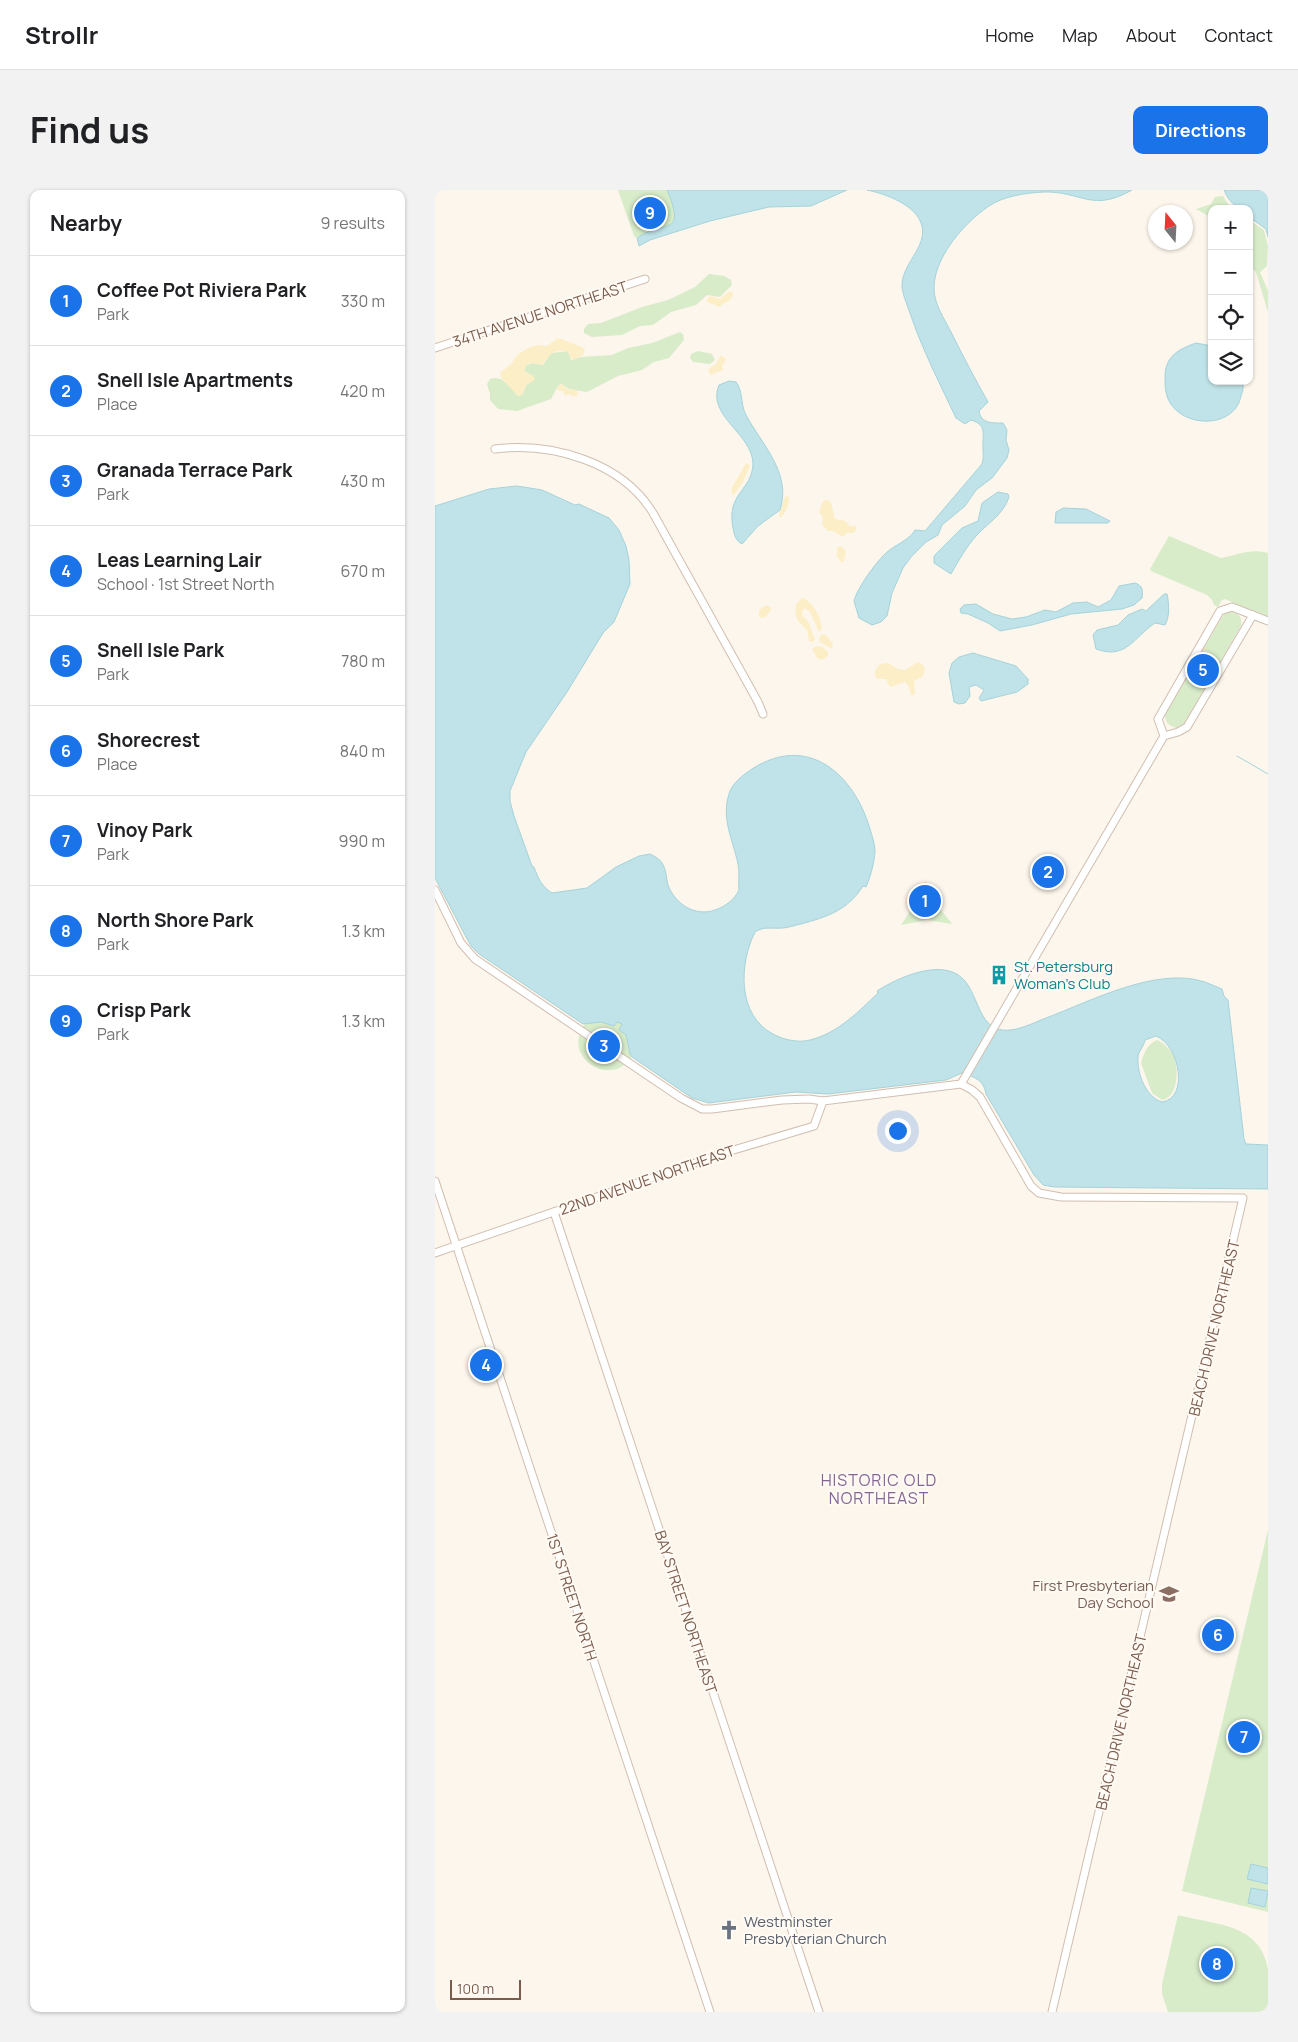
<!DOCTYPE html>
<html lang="en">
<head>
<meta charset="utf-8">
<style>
	:root { --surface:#fff; --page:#f2f2f2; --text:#202124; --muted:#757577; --line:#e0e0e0; --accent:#1a73e8 }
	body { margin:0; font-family:Manrope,sans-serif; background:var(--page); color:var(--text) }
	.controls { position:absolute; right:15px; top:15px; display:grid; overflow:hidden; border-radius:10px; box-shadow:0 1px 4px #0004 }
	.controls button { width:45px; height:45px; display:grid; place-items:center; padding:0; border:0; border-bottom:1px solid var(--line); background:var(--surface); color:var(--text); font:25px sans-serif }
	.compass { position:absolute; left:713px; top:15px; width:45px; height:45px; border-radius:50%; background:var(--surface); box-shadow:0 1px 4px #0004; rotate:342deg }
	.scale { position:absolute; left:15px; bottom:12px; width:71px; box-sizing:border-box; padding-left:5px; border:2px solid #7a5c4d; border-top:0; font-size:14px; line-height:18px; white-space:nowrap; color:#7a5c4d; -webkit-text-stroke:4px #fffaf3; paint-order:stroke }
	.you { position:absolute; left:462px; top:940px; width:18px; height:18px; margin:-12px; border:4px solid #fff; border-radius:50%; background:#1a73e8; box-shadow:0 0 0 8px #1a73e833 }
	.badge { display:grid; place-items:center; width:32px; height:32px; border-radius:50%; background:var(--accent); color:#fff; font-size:16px; font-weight:700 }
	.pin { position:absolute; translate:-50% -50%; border:2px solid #fff; box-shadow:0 1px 5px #0006 }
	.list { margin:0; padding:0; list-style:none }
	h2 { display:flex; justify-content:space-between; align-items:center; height:65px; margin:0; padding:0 20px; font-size:21px }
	h2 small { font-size:16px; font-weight:400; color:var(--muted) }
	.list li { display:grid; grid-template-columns:32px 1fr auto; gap:15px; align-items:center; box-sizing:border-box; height:90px; padding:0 20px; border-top:1px solid var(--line) }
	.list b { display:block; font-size:19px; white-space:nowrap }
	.list p { margin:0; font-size:16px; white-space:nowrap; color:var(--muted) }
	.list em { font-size:16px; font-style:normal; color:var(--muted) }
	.icon { flex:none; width:28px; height:28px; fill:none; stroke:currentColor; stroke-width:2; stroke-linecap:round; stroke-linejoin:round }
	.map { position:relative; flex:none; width:833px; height:1822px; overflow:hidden; border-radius:10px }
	header { display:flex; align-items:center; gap:30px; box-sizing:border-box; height:70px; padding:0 25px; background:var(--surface); border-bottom:1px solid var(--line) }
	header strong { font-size:24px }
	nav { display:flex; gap:28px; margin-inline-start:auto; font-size:18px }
	.intro { display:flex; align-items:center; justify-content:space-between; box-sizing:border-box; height:120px; padding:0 30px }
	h1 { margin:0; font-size:35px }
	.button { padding:12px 22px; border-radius:10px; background:var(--accent); color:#fff; font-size:18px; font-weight:700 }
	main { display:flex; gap:30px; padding:0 30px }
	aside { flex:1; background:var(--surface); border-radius:10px; box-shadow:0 1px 4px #0004 }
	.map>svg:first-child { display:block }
</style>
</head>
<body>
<header>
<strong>Strollr</strong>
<nav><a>Home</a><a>Map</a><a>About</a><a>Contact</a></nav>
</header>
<div class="intro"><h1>Find us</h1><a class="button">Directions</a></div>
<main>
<aside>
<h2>Nearby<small>9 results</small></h2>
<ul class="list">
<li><span class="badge">1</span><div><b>Coffee Pot Riviera Park</b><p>Park</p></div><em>330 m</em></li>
<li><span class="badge">2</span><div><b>Snell Isle Apartments</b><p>Place</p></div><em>420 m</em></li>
<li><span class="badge">3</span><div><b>Granada Terrace Park</b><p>Park</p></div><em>430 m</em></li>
<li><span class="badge">4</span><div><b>Leas Learning Lair</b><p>School · 1st Street North</p></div><em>670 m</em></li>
<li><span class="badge">5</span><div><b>Snell Isle Park</b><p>Park</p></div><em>780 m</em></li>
<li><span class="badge">6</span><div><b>Shorecrest</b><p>Place</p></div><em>840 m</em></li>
<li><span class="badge">7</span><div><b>Vinoy Park</b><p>Park</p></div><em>990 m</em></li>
<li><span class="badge">8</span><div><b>North Shore Park</b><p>Park</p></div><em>1.3 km</em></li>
<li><span class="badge">9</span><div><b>Crisp Park</b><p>Park</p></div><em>1.3 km</em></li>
</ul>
</aside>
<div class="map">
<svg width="833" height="1822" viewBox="0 0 833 1822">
	<rect width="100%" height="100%" fill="#fdf6ec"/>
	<g fill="#d8ecc9">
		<path d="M 183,0 L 232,0 C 237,11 242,22 238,34 L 202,48 L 199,46 Z"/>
		<polygon points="788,6 796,19 777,19 777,28 761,19 776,14 780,7"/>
		<polygon points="814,30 829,40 833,56 832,76 825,82 833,101 833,122 821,82 814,75"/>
		<polygon points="274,84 289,86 296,90 297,95 285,107 272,105 261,115 236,122 218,135 205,136 187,145 157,147 149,143 149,139 153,134 166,133 207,117 233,110 260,97"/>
		<path d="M 245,142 L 248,144 L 249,150 L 234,168 L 219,172 L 207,180 L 183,186 L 152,202 L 134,199 L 126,194 L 123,196 L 116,209 L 82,221 L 63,219 L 55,210 L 55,204 L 52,194 L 55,189 C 68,184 75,198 83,206 L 88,204 L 91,195 L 98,191 L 98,186 L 89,181 L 91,175 L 98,173 L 108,175 L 116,163 L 133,161 L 136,170 L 146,167 L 177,165 L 193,158 L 217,153 Z"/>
		<polygon points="263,161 277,164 280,170 275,174 258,172 255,168 256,164"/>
		<path d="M 734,346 L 786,368 C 803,365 815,358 833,363 L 833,428 L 790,409 L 787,410 L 783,417 L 779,415 L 777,410 L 772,405 L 716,381 L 715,379 Z"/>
		<path d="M 795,421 C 803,423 808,427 806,436 L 749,534 L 741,538 C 734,536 729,531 730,524 L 789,424 Z"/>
		<polygon points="490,692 503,716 517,734 492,730 466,735 476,720"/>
		<path d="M 166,832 L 174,834 L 182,832 L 187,834 C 188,842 193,847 194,855 C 195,860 194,862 197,867 C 176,899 125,867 150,834 Z"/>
		<path d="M 722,850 C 730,854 735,859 739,867 C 744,880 743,907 727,910 L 717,903 L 706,873 C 709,863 712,854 722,850 Z"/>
		<polygon points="833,1340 833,1722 747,1701"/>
		<path d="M 743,1725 C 780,1735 825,1733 833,1779 C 833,1792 833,1808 833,1822 L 733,1822 L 727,1804 L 727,1794 Z"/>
	</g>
	<g fill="#fcefc7">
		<path d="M 295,101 L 298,103 C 298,112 289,111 285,117 L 272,112 L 272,109 L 275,106 L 285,109 Z"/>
		<path d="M 123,148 L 147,157 L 150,160 L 148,165 L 138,170 L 135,167 L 134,162 C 118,159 115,163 108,175 L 98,173 L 92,174 L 89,181 L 98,186 L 100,190 L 91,195 L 87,205 L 83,206 L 66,188 L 65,183 L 77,173 L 81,166 L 93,158 L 102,155 L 112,156 Z"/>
		<polygon points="286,165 291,169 287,176 288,180 275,185 273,179 281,174"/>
		<polygon points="127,194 132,199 142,200 143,205 138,207 135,204 130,206 128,201 123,201 122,197"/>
		<polygon points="311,273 315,275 308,292 298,306 296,299"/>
		<path d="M 353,305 C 356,311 351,324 345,328 L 344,324 L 350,307 Z"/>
		<polygon points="393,310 396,313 400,329 410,331 415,336 421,336 422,339 418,343 411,343 408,347 398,341 393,341 387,334 388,327 384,322 388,311"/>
		<polygon points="406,356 411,361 409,371 407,373 401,365 402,362 402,358"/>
		<path d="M 367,408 C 378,411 387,429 387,439 L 384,442 L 375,422 L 370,418 L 367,421 L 368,427 C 377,433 375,441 380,449 L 378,452 L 374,451 L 372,440 L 363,431 L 360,423 L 361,414 Z"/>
		<polygon points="331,415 337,418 331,427 326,428 324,426 324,420"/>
		<polygon points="387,444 391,445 398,454 397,459 385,452 384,448"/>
		<polygon points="381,456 388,457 393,462 393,466 387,470 382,468 377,459"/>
		<polygon points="483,472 487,474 490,479 488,486 479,491 480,503 479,505 476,505 473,495 470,492 455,497 451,489 443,489 440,487 440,480 445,474 453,473 463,479 470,480"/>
	</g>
	<g fill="#bfe3e8" stroke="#a5d3da" fill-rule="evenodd">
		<path d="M 232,0 L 412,0 L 376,16 L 334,17 L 275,31 L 215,50 L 204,56 L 202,48 C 229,29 252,48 232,0 Z"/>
		<path d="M 432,0 L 697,0 C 657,23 646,1 609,2 C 590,3 569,6 554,16 C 527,34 490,77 501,111 C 504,121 511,132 516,142 C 528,166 540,189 553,212 L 544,221 C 546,234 558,233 568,233 L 572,240 L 571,250 L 574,260 L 572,268 L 557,288 L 541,300 L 530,316 L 507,335 L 503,345 L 491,352 L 476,367 L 468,378 L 457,403 L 452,426 L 446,432 L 437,435 L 424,428 L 419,411 C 422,398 444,367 456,359 C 463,354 476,348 480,340 L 490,341 L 547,274 C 549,267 548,264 548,257 C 547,245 553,235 536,230 L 530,234 L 521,228 C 505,194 488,161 476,126 C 473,117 468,106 467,97 C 466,74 492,58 487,36 C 482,15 451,4 432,0 Z"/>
		<path d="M 789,0 L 833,0 L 833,47 L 831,39 L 814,27 L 814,19 C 801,19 794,12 789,0 Z"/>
		<path d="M 761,153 L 777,156 L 777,191 L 807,191 C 809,197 808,201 806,206 C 799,241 742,238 732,206 C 730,200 730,193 730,187 C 730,166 744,159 761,153 Z"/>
		<path d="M 294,191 L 301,192 L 303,195 C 308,205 306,216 311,225 C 327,255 357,283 345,320 L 323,336 L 307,354 C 301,351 299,345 298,338 C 291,303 317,301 318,274 C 318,244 271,226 284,195 Z"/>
		<path d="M 82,296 L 107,300 L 140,315 L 144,314 L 174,328 L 184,340 L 191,356 L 194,370 L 195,394 L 179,432 L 168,443 L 132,502 L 91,562 L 75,601 L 75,611 L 79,626 L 97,676 L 99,677 C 103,688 107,697 117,703 L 152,698 L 181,677 L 204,666 L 215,664 C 219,666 225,669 227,673 C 232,681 231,688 233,695 C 240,714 260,727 280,720 C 290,717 300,709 304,700 C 303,691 305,683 303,674 C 298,650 286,629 294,604 C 297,593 308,585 317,579 C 373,543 419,584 435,639 C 437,646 440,654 440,661 C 439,674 436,685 431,697 L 428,696 C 413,720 392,727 366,734 C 360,735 353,738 347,738 C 337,739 328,736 320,742 C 304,774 302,825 338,844 C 349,850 363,853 375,850 C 403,843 423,822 443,803 L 442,801 C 462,788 506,768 527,788 C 543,802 543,837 567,840 C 581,842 598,833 611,828 C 656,811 722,776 770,792 C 776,794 781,797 787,799 L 789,806 L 793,810 L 809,949 L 811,954 L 833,955 L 833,999 L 619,997 L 608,995 L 599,985 L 551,904 C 549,890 540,887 527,883 L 511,890 L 393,904 L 361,902 L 274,913 L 257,908 L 197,867 L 195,864 L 191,845 L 184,840 L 187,834 L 182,832 L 179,836 L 166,832 L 148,834 L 44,764 L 36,756 L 30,745 L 0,688 L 0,316 L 54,299 ZM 721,846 C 745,856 754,908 727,912 C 711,907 702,884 703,868 C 703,861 709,857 710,850 Z"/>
		<path d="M 563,302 L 573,304 L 574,307 C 568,325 554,332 542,345 C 531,357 524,370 516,384 L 499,373 L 499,366 L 527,338 L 543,331 L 547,313 Z"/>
		<polygon points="628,318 651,319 675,331 673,333 620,333 621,322"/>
		<path d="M 700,393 C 708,396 708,400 707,408 L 699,415 L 687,419 L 636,424 L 597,435 L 565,441 L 553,433 L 533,424 L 526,423 L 525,419 L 529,415 L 541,414 L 558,424 L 577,429 L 591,427 L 610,420 L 621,422 L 638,413 L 652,412 L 663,417 L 676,410 L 684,396 Z"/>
		<path d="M 729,404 L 732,404 C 734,413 735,427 730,435 L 720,433 C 698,448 691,470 661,459 L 658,445 L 662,440 L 683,435 L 693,425 L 707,419 L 711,421 Z"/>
		<polygon points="538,463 581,476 593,489 593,494 582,502 546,511 544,508 549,500 541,495 534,497 535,506 530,513 524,514 519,512 514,483 517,473 524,467"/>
		<polygon points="816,1674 833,1678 833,1694 812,1689"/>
		<polygon points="816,1698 833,1701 830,1717 813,1713"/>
	</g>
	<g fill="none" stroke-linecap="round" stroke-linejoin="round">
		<polyline stroke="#a5d3da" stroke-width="1" points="802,566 833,584"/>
		<defs>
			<g id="tertiary">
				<polyline points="0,158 210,89"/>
				<path d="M 60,259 C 117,252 187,272 218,323 L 323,512 L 328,524"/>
				<polyline points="729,546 723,529 785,421 797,417 833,431"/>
				<polyline points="0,700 26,753 40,769 246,908 267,919 277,919 347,910 374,909 388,911 526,894 537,900 545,907 596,996 604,1003 626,1007 808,1008 617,1822"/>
				<polyline points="526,894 729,546 743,542 752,537 818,425"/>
				<polyline points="0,991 275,1822"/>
				<polyline points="119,1022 384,1822"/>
				<polyline points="0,1063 292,962 379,936 388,911"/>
			</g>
		</defs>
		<use href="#tertiary" stroke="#d1beb0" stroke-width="9"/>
		<use href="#tertiary" stroke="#fff" stroke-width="7"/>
	</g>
	<defs>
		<symbol id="building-bare" viewBox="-9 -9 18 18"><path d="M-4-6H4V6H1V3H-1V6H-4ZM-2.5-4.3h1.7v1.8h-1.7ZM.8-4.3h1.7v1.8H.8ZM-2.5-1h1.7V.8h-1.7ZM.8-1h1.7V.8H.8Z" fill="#0f9aa8" stroke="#fffaf3" stroke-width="2.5" paint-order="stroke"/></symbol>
		<symbol id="school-bare" viewBox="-9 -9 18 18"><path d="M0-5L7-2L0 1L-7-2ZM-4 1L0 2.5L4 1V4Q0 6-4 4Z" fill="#8d6e63" stroke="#fffaf3" stroke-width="2.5" paint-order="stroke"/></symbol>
		<symbol id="church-bare" viewBox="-9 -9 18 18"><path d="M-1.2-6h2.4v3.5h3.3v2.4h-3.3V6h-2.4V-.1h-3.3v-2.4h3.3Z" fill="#6b7280" stroke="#fffaf3" stroke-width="2.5" paint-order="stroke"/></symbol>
	</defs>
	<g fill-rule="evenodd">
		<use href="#building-bare" x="550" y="771" width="28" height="28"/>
		<use href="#school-bare" x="720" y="1390" width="28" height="28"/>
		<use href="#church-bare" x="280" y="1726" width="28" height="28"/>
	</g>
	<g text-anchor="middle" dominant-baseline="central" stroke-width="4" stroke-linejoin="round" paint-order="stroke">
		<g font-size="15" fill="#7a5c4d" stroke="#fffaf3">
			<text transform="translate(105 124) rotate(-18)">34TH AVENUE NORTHEAST</text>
			<text transform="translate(212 990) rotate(-19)">22ND AVENUE NORTHEAST</text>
			<text transform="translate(779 1138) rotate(-77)">BEACH DRIVE NORTHEAST</text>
			<text transform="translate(137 1407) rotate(72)">1ST STREET NORTH</text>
			<text transform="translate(251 1422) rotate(72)">BAY STREET NORTHEAST</text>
			<text transform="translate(686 1532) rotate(-77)">BEACH DRIVE NORTHEAST</text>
		</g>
		<g font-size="15" fill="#0d838f" stroke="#fffaf3" text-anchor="start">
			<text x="579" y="776">St. Petersburg<tspan x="579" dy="17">Woman's Club</tspan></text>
		</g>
		<g font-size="15" fill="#785e54" stroke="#fffaf3" text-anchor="end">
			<text x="719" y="1395">First Presbyterian<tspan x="719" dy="17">Day School</tspan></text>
		</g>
		<g font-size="15" fill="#5b616d" stroke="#fffaf3" text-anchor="start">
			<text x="309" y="1731">Westminster<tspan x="309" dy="17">Presbyterian Church</tspan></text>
		</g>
		<g font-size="16" letter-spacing="1" fill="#846695" stroke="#fffaf3">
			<text x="444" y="1290">HISTORIC OLD<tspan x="444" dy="18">NORTHEAST</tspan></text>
		</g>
	</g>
</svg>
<div class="controls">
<button>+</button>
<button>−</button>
<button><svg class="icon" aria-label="locate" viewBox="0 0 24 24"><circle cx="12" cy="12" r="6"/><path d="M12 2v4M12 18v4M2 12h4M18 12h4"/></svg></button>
<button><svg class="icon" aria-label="layers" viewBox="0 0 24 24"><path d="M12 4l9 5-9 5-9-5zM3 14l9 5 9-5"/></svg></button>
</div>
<svg class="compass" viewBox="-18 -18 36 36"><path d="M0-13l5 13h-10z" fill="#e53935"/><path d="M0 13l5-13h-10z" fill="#757577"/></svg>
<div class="scale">100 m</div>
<div class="you"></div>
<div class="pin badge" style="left:490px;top:711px">1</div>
<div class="pin badge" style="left:613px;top:682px">2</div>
<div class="pin badge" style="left:169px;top:856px">3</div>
<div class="pin badge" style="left:51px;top:1175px">4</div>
<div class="pin badge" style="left:768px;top:480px">5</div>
<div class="pin badge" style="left:783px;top:1445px">6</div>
<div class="pin badge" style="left:809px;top:1547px">7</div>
<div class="pin badge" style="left:782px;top:1774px">8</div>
<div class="pin badge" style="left:215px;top:23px">9</div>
</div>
</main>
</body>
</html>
